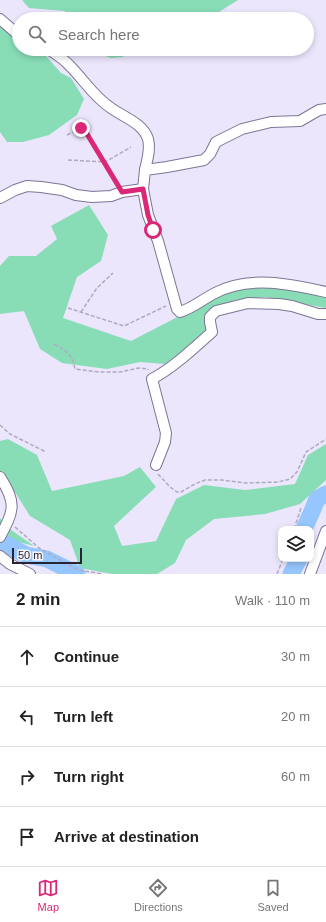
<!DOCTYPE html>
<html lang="en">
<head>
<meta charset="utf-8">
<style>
	:root { --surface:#fff; --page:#f2f2f2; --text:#222; --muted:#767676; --line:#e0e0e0; --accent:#db2777 }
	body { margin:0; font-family:Helvetica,sans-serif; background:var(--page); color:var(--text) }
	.controls { position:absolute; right:12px; bottom:12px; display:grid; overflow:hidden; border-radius:8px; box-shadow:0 2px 6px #0003 }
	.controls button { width:36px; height:36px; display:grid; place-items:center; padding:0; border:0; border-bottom:1px solid var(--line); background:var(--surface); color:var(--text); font:20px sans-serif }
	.scale { position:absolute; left:12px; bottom:10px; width:70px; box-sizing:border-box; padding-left:4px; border:2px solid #282432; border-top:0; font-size:11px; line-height:14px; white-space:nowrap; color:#282432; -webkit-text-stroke:3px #f7f6fd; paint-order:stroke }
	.stop { position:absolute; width:12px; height:12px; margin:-9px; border:3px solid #db2777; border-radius:50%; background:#fff }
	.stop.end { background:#db2777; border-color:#fff; box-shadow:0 1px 4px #0008 }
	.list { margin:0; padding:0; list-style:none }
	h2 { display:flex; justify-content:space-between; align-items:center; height:52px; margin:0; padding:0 16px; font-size:17px }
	h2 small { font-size:13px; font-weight:400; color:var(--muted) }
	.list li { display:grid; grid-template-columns:26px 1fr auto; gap:12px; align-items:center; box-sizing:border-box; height:60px; padding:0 16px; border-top:1px solid var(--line) }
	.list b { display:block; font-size:15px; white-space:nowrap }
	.list em { font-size:13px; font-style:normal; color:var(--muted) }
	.icon { flex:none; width:22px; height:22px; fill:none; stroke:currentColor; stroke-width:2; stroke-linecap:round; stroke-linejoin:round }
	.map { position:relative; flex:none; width:326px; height:574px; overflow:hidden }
	.search { position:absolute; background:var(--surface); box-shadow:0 2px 6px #0003; left:12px; right:12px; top:12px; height:44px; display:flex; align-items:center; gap:10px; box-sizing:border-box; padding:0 14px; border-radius:22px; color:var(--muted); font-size:15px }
	.sheet { height:292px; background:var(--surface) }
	nav { display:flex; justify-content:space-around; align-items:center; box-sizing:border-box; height:56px; border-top:1px solid var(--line); background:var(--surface); font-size:11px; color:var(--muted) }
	nav a { display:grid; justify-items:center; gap:2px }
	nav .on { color:var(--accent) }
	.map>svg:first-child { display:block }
</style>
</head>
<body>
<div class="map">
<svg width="326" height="574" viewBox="0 0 326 574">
	<rect width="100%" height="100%" fill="#ebe6fc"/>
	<g fill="#88ddb7">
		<polygon points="22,0 238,0 214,15 201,19 67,19 65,11 29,8"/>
		<polygon points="0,23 19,37 19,49 37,49 40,50 45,55 61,73 71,78 84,99 77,115 49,135 23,142 7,142 0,132"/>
		<polygon points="85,49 129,49 123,57 111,58"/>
		<polygon points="89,205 108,235 101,261 77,277 63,318 131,341 220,295 241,287 270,286 326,296 326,308 265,297 235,300 210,311 209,331 165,364 140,362 107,369 62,363 40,349 24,311 0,314 0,266 9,256 36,256 57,239 51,226"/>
		<polygon points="8,439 37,455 52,491 124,476 140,467 156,487 114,526 122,546 156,541 176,499 204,485 245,490 295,484 308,455 326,444 326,480 300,504 265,514 214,519 186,540 175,563 157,574 112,574 80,568 70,540 30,516 13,489 0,487 0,441"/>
		<polygon points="0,518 7,527 34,546 11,540 0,530"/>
	</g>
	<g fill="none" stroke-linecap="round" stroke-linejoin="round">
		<g stroke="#95c6fd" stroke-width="17">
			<polyline points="304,529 313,509 317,499 326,494"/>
			<polyline points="0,541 26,555 47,559 77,574"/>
			<polyline points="291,574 299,559"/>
		</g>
		<defs>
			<g id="street">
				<polyline points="0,19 15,32 19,35"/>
				<path d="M 48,49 C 56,54 64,59 70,66 C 84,80 94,97 111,108 C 123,117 143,123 148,139 C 151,149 147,160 145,170"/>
				<path d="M 326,109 L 319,110 L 300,121 L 271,122 L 242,129 L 216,142 L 210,154 L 204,160 L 167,167 L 145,170 L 143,189 L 148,215 L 158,241 L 177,309 L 180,312 C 193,308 203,299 215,293 C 249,275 290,284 326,292"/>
				<polyline points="0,198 15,190 27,186 41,187 62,190 76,195 92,197 111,196 122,192 143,189"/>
				<path d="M 156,465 L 165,442 L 166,433 L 152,379 C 174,367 193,349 212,332 L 210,322 L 210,317 L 216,311 L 248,303 L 279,304 L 292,306 L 318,314 L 326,314"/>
				<path d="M 0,477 C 17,504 14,510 0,537"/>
				<polyline points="0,556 10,564 30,574"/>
				<polyline points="310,574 326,531"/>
			</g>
		</defs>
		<use href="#street" stroke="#7d7595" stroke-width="12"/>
		<g stroke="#afaabe" stroke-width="1.5" stroke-dasharray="4 2" stroke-linecap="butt">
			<polyline points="67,135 81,128 84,129 118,184"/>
			<polyline points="68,160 105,162 131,147"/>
			<polyline points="68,308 124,326 166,306"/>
			<polyline points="81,312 97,288 113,273"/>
			<path d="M 54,344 C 67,351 72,354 75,369 L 99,372 L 120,372 L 139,368 L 148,369 L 148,370"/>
			<polyline points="0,425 10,434 46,452"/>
			<polyline points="158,474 170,487 177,492 181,492 195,484 205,480 222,480 245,483 278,482 290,479 297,472 306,452 326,439"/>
			<polyline points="15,527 39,548 78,570 103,574"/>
			<polyline points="294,529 301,508"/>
			<polyline points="277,574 283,559"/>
		</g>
		<use href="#street" stroke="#fff" stroke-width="10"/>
	</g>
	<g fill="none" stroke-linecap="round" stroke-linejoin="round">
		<polyline stroke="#db2777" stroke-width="5" points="81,128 84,129 122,192 143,189 148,215 153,230"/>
	</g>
</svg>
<div class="controls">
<button><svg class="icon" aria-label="layers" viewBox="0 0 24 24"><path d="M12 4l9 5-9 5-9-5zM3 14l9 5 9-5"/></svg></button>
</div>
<div class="scale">50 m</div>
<div class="stop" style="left:153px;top:230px"></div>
<div class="stop end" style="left:81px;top:128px"></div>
<div class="search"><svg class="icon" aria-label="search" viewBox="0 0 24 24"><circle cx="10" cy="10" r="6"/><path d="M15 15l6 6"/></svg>Search here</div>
</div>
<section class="sheet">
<h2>2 min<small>Walk · 110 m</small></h2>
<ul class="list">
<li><svg class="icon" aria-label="ahead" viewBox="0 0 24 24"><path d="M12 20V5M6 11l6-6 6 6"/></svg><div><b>Continue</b></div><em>30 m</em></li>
<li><svg class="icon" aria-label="left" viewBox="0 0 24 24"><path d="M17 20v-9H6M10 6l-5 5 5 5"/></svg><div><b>Turn left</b></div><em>20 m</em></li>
<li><svg class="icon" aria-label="right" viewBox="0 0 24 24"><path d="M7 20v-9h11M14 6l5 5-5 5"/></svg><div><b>Turn right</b></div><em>60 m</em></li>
<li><svg class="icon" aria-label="arrive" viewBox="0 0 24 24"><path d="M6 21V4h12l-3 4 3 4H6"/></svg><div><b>Arrive at destination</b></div></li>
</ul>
</section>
<nav>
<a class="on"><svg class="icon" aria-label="map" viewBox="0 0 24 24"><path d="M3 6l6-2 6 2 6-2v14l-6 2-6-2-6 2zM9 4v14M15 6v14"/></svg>Map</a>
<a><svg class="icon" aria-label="directions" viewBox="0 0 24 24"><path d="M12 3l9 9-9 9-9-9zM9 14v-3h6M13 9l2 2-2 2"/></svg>Directions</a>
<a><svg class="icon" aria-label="saved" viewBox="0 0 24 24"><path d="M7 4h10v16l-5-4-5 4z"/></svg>Saved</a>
</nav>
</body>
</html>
